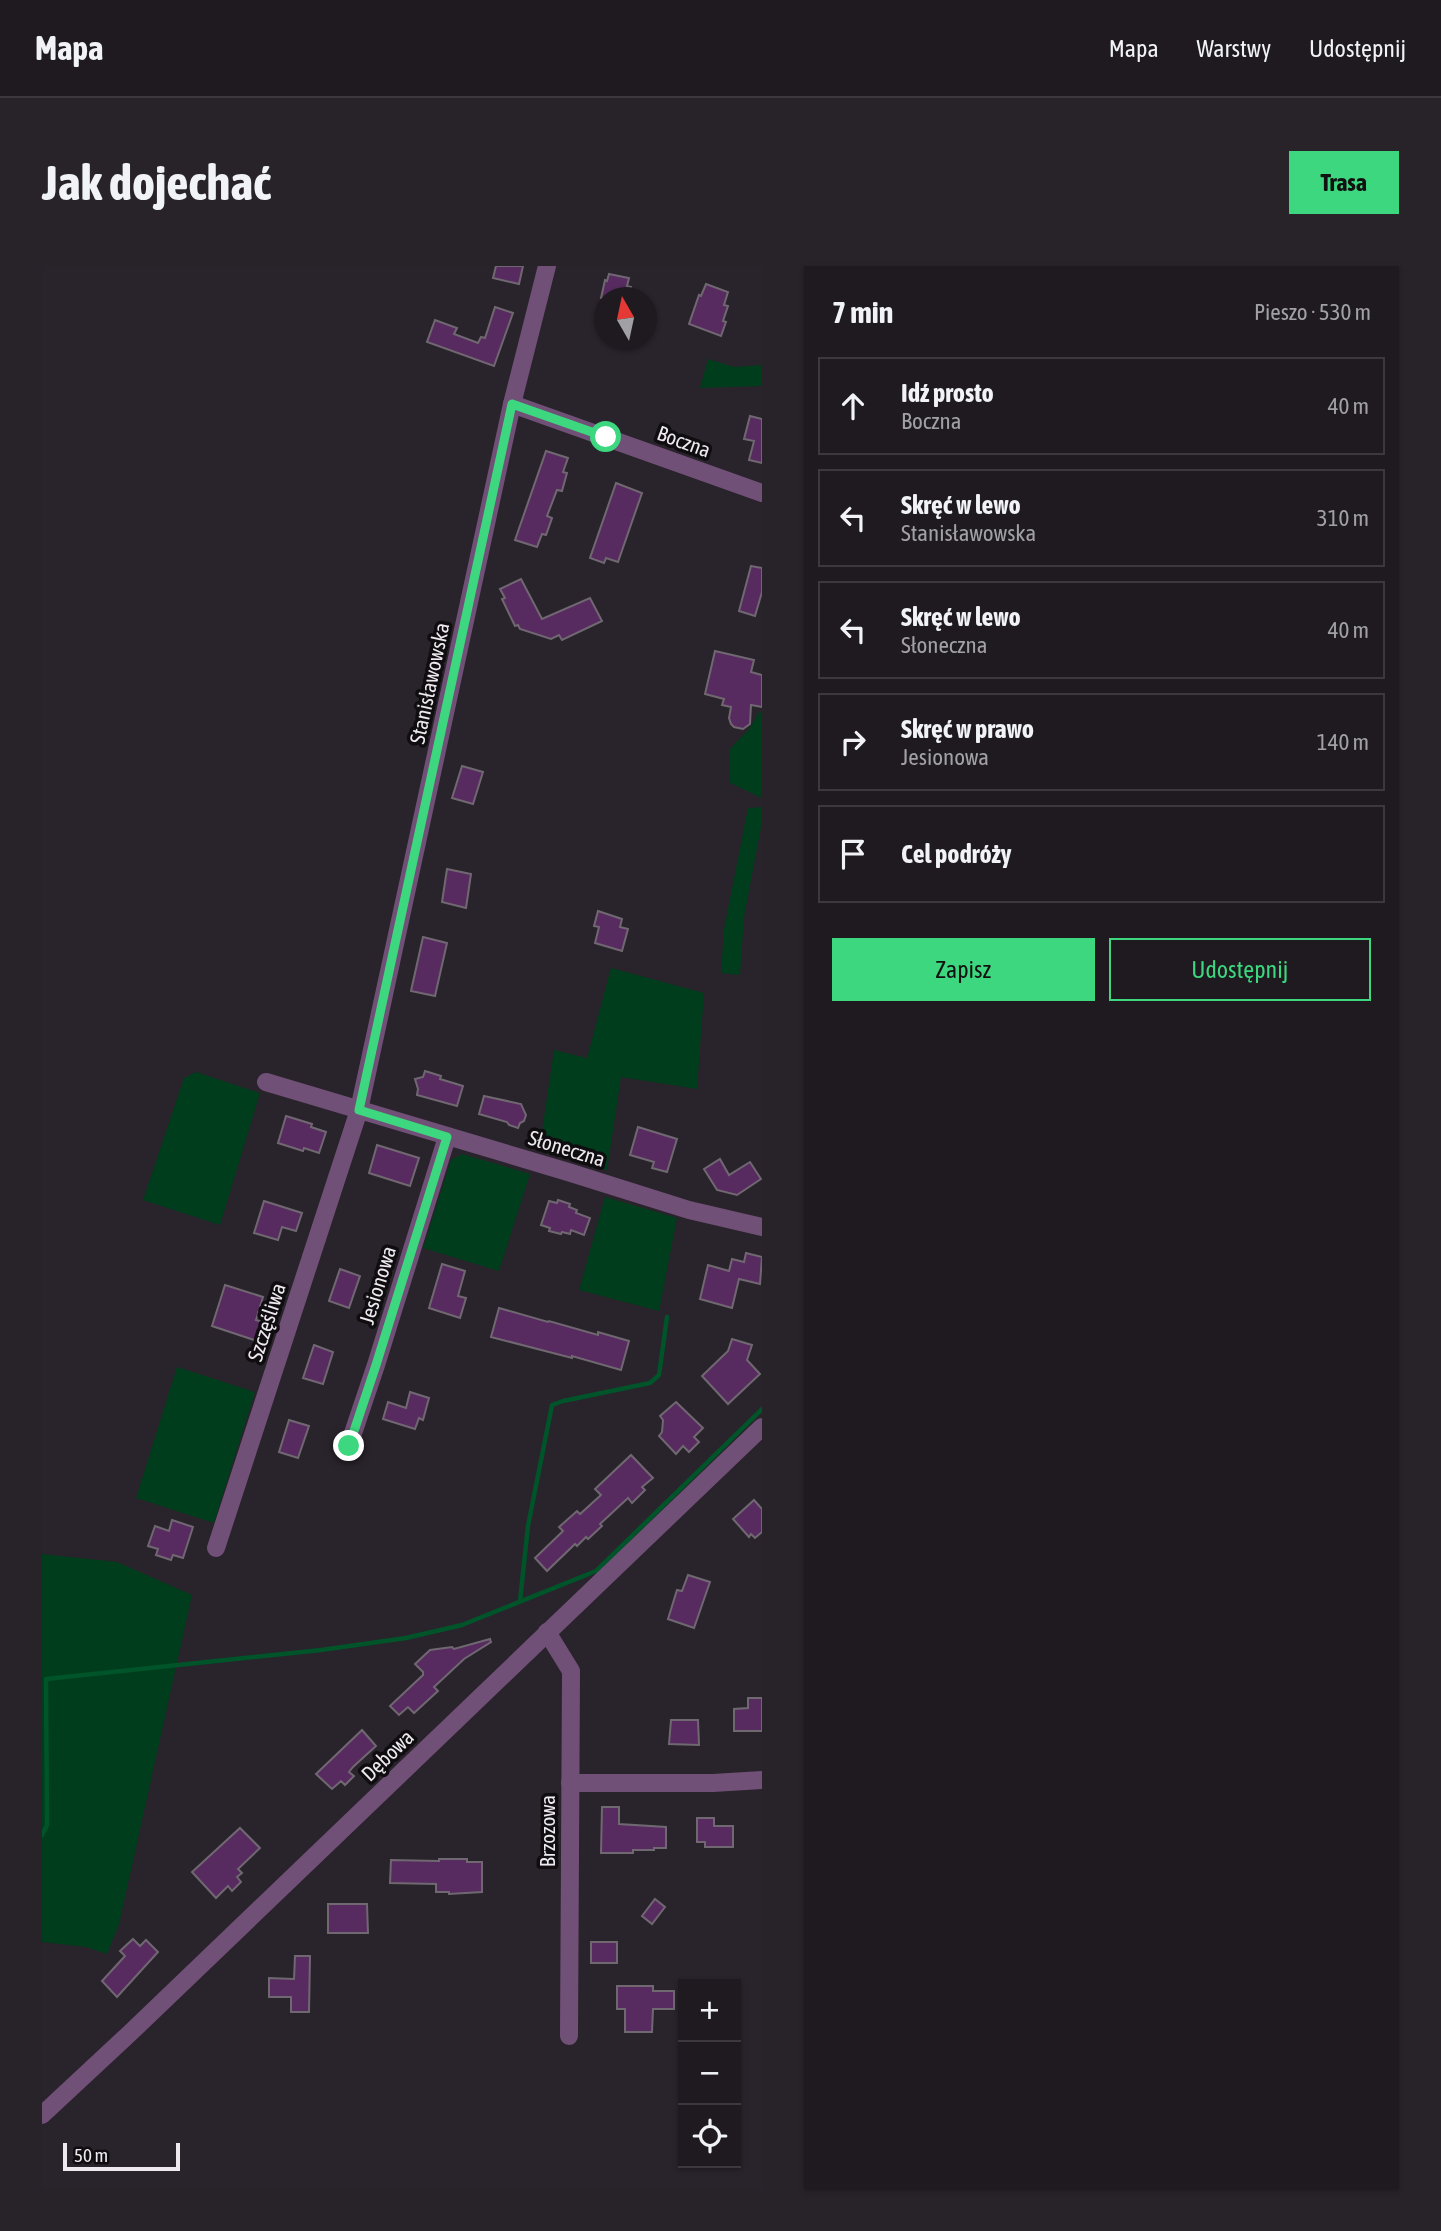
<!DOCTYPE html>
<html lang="pl">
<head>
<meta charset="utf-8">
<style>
	:root { --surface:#1f1a20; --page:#272329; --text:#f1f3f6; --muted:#a1a1a5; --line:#3c383e; --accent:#3cd77e }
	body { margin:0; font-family:"Asap Condensed",sans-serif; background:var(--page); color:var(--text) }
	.controls { position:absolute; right:21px; bottom:21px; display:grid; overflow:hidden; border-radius:0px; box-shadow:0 2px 5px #0004 }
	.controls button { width:63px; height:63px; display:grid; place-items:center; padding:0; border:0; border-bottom:2px solid var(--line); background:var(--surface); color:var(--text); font:35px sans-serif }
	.compass { position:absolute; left:552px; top:21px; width:63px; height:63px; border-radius:50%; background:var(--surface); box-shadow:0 2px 5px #0004; rotate:351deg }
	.scale { position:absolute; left:21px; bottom:18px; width:117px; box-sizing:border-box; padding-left:7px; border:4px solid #eee9ef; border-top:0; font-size:19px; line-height:24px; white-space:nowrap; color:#eee9ef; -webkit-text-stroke:5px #100d11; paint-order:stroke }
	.stop { position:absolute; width:21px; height:21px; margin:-16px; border:5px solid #3cd77e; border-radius:50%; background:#fff }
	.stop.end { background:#3cd77e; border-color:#fff; box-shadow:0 2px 7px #0008 }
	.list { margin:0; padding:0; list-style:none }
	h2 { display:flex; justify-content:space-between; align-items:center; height:91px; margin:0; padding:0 28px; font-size:30px }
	h2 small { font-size:23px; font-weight:400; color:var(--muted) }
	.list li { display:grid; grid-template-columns:46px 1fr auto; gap:21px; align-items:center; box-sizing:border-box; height:98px; margin:0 14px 14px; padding:0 14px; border:2px solid var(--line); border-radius:0px }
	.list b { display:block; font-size:26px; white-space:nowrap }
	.list p { margin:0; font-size:23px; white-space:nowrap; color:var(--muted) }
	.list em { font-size:23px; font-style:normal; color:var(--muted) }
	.actions { display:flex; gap:14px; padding:21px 28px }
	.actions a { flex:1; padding:16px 0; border:2px solid var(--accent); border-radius:0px; text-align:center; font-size:24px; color:var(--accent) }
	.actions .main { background:var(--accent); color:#111 }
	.icon { flex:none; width:38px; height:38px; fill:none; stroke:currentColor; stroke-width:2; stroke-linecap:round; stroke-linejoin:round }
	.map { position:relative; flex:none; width:720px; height:1923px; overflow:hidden; border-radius:0px }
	header { display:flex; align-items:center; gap:42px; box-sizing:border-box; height:98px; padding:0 35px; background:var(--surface); border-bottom:2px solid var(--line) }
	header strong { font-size:33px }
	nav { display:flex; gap:38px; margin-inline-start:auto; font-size:24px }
	.intro { display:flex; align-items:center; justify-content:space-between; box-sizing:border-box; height:168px; padding:0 42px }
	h1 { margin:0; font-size:49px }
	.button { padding:18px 32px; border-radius:0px; background:var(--accent); color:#111; font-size:24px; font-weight:700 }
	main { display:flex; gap:42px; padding:0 42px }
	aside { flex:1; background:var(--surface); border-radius:0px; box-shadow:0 2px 5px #0004 }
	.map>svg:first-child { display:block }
</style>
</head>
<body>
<header>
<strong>Mapa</strong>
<nav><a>Mapa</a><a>Warstwy</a><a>Udostępnij</a></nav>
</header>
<div class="intro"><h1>Jak dojechać</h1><a class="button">Trasa</a></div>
<main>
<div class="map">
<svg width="720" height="1923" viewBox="0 0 720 1923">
	<rect width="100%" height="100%" fill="#29232b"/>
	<g fill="#003d1c">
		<polygon points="666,93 692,101 720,99 720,120 658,122"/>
		<polygon points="717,446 720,447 720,532 688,517 688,483 707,463"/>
		<polygon points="720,541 720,556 702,651 698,709 679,707 682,663 706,542"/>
		<polygon points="569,702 662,727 655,823 579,811 565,904 497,885 512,784 545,792"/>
		<polygon points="154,806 218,827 178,959 101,934 142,812"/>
		<polygon points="420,888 488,908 457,1005 381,982 409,894"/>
		<polygon points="563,931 635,952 617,1045 537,1024"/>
		<polygon points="135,1101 213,1126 172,1257 94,1232"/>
		<polygon points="0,1288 75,1296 150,1329 77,1658 65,1688 44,1681 0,1676"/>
	</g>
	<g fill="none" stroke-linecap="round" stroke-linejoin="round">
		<g stroke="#00542a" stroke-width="4.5">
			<polyline points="478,1335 486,1260 510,1139 521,1135 608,1117 617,1109 625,1051"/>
			<polyline points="0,1569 5,1559 4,1413 279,1384 364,1372 420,1359 554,1305 720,1143"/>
		</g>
	</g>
	<g fill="#582b60" stroke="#706871" stroke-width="2">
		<polygon points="454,0 481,0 477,18 451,12"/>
		<polygon points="567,8 587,12 585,20 589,21 586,32 559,32 563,14 565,15"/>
		<polygon points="664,18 686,26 682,39 686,40 681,55 684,56 679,70 647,58 657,29 659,30"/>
		<polygon points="453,41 471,47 452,100 385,76 393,54 415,62 412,68 436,77 439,71 443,72"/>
		<polygon points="708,150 720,153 720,197 707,194 712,175 702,173"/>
		<polygon points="504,185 526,192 521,206 525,207 520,225 515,224 505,250 510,252 504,269 500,268 495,281 473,274"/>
		<polygon points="574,217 600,227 576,296 564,292 562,297 548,292"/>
		<polygon points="709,300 720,302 720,326 713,350 697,345"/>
		<polygon points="479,313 500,353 548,332 560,355 520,374 517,369 509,373 478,363 476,359 473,360 460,333 463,332 458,323"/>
		<polygon points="673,385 712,394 709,406 720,409 720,441 709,439 708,458 701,463 692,461 689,458 687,452 689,441 680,439 682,433 663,428"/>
		<polygon points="420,500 441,506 431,538 410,532"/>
		<polygon points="405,603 429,608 424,642 400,636"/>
		<polygon points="556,645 580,653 578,661 586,663 580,685 553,677 557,661 552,660"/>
		<polygon points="381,671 405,677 393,730 369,725"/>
		<polygon points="383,805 399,810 398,813 421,820 415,840 375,829 376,823 373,813 381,811"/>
		<polygon points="442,830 479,838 484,849 482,855 478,857 476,862 467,859 465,856 437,848"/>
		<polygon points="244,850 270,858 269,861 284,866 277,887 262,882 261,885 236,877"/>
		<polygon points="596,861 635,873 625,906 610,902 612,896 588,889"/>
		<polygon points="335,879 377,892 368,920 327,907"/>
		<polygon points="678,893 687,909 708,896 719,913 695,929 675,924 662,903"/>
		<polygon points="516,934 528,938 527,941 535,944 534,947 548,952 542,969 529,964 528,968 520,966 519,968 507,965 508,962 499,959 507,935 515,937"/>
		<polygon points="222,935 260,947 254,965 240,961 236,974 212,967"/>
		<polygon points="704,987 720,991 718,1018 697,1013 690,1042 658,1033 666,999 687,1005 690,993 702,996"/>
		<polygon points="400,998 423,1005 416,1030 424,1032 418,1052 387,1042"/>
		<polygon points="298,1003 318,1010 307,1042 287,1035"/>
		<polygon points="183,1019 221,1031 214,1054 221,1056 215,1075 170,1060"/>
		<polygon points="457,1042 506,1056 507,1055 556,1069 556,1066 587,1075 579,1104 530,1090 530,1092 449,1071"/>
		<polygon points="690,1073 710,1079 705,1094 718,1108 686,1138 660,1110 686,1085"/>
		<polygon points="272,1079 291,1086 281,1118 261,1112"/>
		<polygon points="368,1126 387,1132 381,1154 377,1152 373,1163 341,1153 346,1136 364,1142"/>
		<polygon points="634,1136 661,1162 652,1171 657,1176 647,1186 641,1180 634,1188 617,1170 620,1166 621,1154 618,1150"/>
		<polygon points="247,1154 267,1160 256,1192 237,1186"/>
		<polygon points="589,1189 611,1212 600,1221 603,1224 590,1237 586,1232 558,1258 560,1260 546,1273 544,1271 535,1280 533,1278 505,1305 493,1292 521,1265 517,1261 535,1245 538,1248 559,1229 553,1223"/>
		<polygon points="712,1234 720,1243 720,1266 713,1272 709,1268 707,1271 691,1253"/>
		<polygon points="130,1254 151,1261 141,1292 131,1289 129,1294 114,1289 116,1283 106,1280 113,1260 127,1265"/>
		<polygon points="646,1309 668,1316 652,1362 626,1353 635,1324 640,1325"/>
		<polygon points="448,1373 449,1376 422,1393 392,1421 396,1425 372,1447 366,1441 357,1449 348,1440 381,1409 381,1406 373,1398 388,1384 410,1381 412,1383"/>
		<polygon points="706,1432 720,1432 720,1465 692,1465 692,1443 706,1442"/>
		<polygon points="629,1454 656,1454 657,1479 627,1478"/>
		<polygon points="320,1464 334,1480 311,1501 307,1506 312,1510 303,1519 299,1515 290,1523 274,1508"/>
		<polygon points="560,1541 577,1541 577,1558 624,1561 624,1582 612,1582 612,1584 591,1584 591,1587 559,1587"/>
		<polygon points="655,1552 672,1552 672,1560 691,1560 691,1581 663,1581 663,1576 655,1576"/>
		<polygon points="198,1562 218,1582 196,1603 200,1607 195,1611 199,1616 190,1625 186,1620 174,1632 150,1606"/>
		<polygon points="397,1593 425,1593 425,1596 440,1596 440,1626 407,1628 407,1626 394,1626 394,1618 348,1617 349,1594 397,1595"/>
		<polygon points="613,1633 623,1641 610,1658 600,1650"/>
		<polygon points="286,1638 325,1638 326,1667 286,1667"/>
		<polygon points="91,1673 98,1680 104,1674 116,1686 75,1731 60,1715 83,1690 78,1685"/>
		<rect x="549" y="1676" width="26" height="21"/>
		<polygon points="253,1690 268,1690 267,1746 249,1746 249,1731 227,1731 227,1712 252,1713"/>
		<polygon points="575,1720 611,1720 611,1725 632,1725 632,1743 611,1743 610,1766 583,1766 583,1743 575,1743"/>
	</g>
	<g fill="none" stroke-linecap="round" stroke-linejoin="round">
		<g stroke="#715077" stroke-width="18">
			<polyline points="470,138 720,227"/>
			<polyline points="224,816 526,906 647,944 720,961"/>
			<polyline points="307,1179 334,1099 405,871"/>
			<polyline points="174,1282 317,844 470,138 505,0"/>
			<polyline points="505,1366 529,1405 527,1770"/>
			<polyline points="528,1517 671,1517 720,1514"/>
			<polyline points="0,1849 87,1768 720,1161"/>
		</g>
	</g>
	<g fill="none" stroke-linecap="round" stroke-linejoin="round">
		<polyline stroke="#3cd77e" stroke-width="9" points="307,1180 334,1099 405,871 317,844 470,138 564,171"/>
	</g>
	<g text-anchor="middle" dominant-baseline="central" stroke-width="7" stroke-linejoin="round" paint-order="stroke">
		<g font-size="21" fill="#eee9ef" stroke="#100d11">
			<text transform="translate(642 175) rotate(20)">Boczna</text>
			<text transform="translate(387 417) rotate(-78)">Stanisławowska</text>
			<text transform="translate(525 882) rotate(17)">Słoneczna</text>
			<text transform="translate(335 1019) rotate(-73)">Jesionowa</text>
			<text transform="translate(224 1056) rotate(-72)">Szczęśliwa</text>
			<text transform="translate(345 1489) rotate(-44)">Dębowa</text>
			<text transform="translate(505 1565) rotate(-90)">Brzozowa</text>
		</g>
	</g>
</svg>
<div class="controls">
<button>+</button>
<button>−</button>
<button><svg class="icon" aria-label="locate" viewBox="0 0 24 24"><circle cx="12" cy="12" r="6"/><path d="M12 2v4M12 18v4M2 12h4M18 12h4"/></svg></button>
</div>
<svg class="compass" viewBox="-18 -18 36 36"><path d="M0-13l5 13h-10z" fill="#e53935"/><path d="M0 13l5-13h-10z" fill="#a1a1a5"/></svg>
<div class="scale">50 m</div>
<div class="stop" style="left:564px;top:171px"></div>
<div class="stop end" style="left:307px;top:1180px"></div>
</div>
<aside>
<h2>7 min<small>Pieszo · 530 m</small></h2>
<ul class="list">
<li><svg class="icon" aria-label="ahead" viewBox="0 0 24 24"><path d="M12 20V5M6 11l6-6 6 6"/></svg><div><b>Idź prosto</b><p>Boczna</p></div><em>40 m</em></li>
<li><svg class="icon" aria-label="left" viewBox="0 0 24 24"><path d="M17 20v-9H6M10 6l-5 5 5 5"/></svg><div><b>Skręć w lewo</b><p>Stanisławowska</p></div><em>310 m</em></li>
<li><svg class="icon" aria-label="left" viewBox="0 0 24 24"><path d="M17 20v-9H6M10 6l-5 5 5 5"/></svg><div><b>Skręć w lewo</b><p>Słoneczna</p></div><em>40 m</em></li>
<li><svg class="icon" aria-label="right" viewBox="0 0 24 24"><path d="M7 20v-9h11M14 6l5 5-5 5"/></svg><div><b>Skręć w prawo</b><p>Jesionowa</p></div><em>140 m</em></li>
<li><svg class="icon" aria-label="arrive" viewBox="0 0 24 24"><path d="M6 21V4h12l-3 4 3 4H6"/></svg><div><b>Cel podróży</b></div></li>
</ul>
<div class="actions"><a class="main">Zapisz</a><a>Udostępnij</a></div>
</aside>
</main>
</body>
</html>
